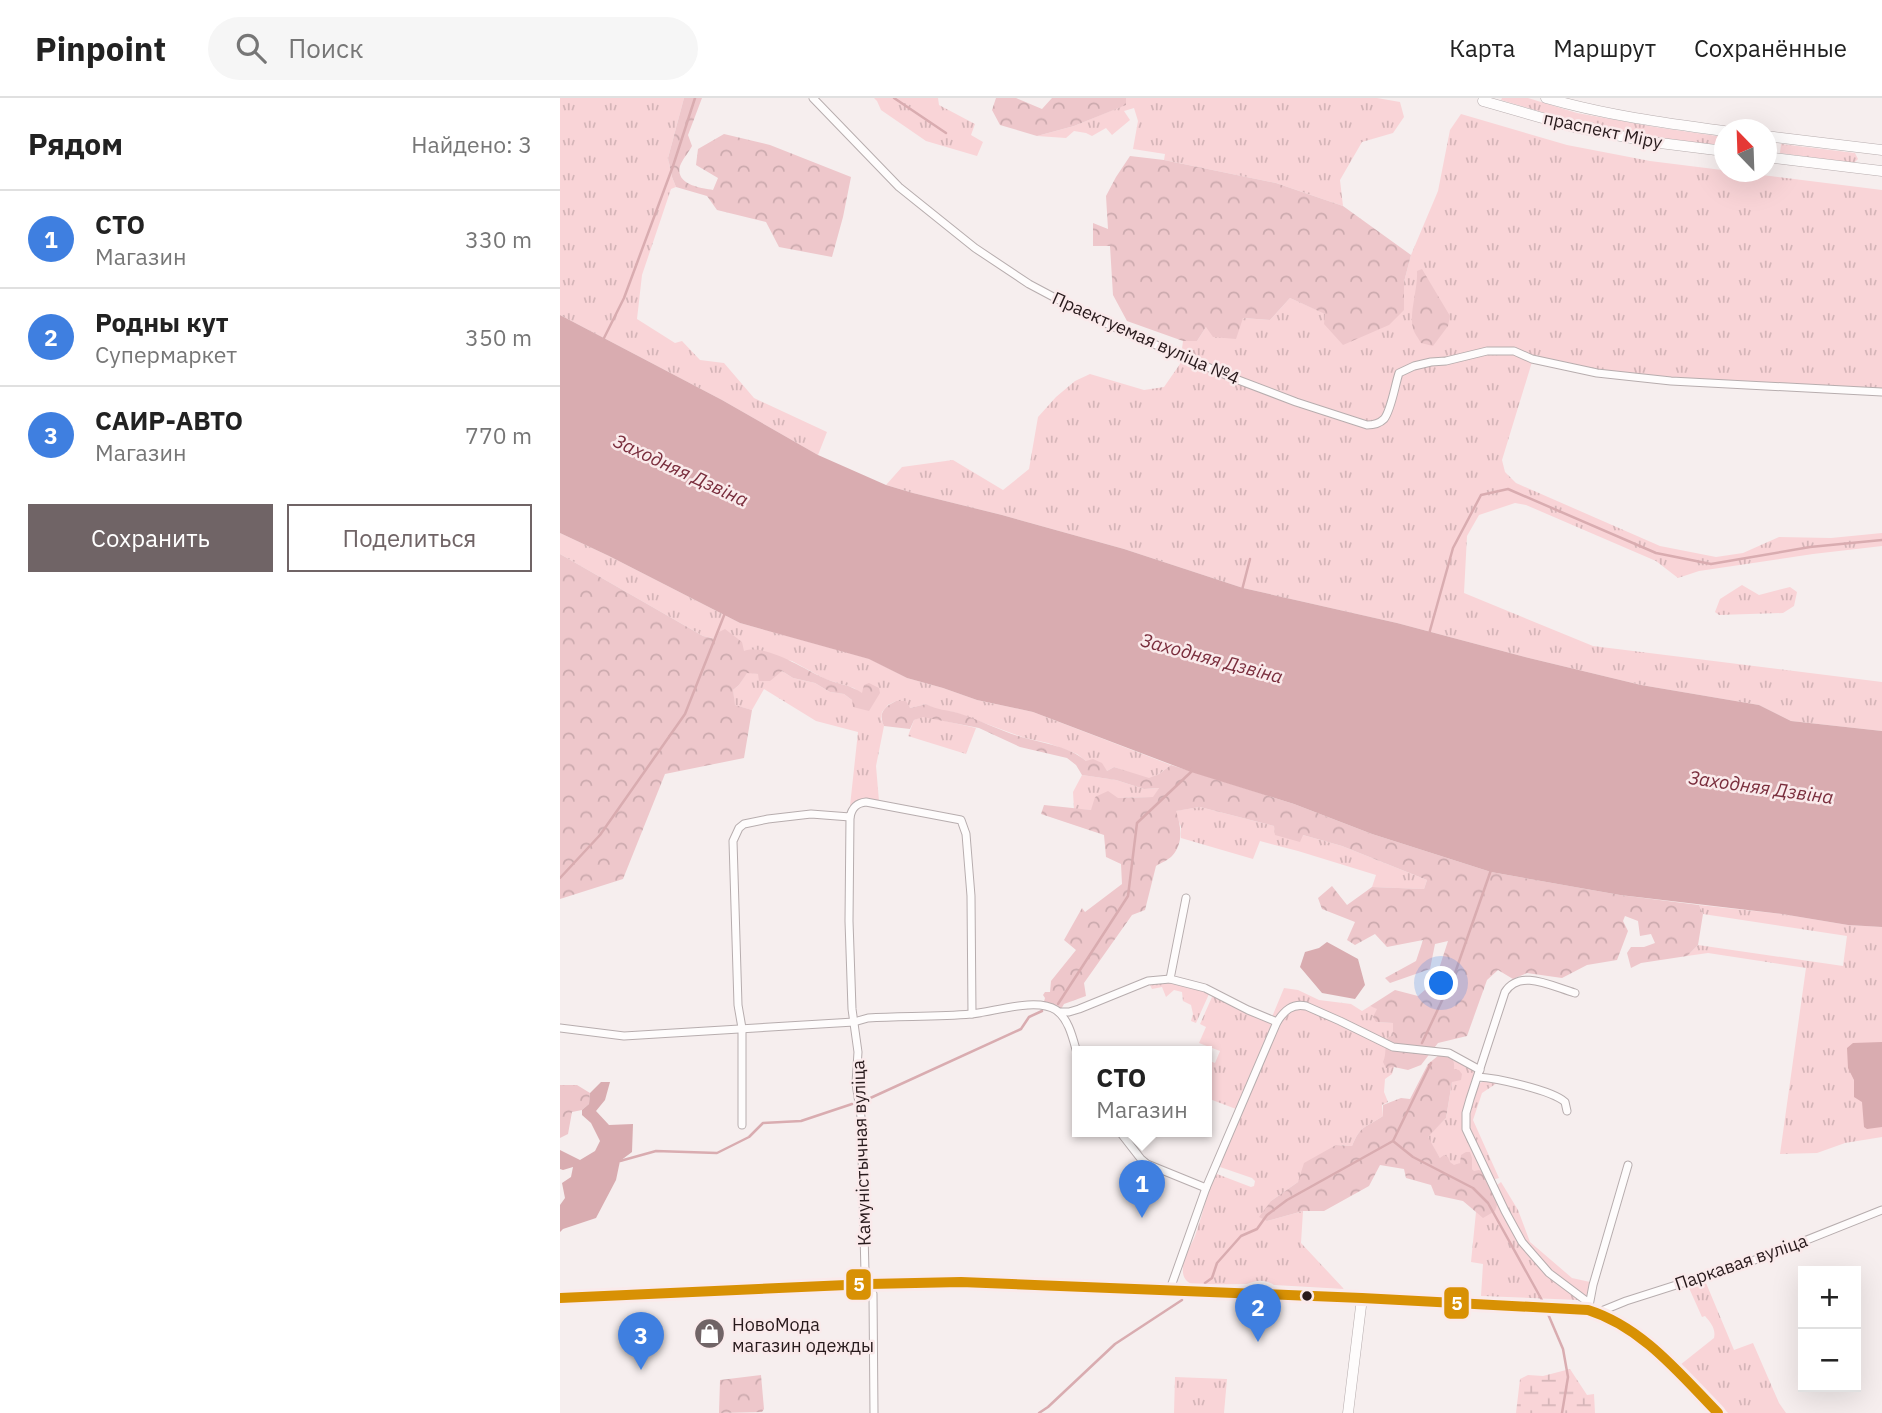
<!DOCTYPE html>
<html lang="ru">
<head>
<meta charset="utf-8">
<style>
	:root { --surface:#fff; --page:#f6f6f6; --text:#222; --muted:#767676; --line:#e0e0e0; --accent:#706466 }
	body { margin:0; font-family:"IBM Plex Sans",sans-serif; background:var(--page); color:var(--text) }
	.controls { position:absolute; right:21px; bottom:21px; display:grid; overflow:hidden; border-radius:0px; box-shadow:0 7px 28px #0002 }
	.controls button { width:63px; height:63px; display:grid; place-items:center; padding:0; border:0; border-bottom:2px solid var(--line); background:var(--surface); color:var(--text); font:35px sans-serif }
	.compass { position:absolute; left:1154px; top:21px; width:63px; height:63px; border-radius:50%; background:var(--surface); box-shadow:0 7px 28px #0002; rotate:337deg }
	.you { position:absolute; left:882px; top:886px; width:24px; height:24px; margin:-18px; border:5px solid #fff; border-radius:50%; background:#1a73e8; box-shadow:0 0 0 10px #1a73e833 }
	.badge { display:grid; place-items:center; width:46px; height:46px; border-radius:50%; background:var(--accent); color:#fff; font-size:23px; font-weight:700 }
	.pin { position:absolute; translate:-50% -58px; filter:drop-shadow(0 2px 4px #0008) }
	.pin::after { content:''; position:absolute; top:37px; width:24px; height:21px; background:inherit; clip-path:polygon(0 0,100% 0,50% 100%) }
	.popup { position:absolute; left:512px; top:948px; width:140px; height:91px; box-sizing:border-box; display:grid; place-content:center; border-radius:0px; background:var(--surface); filter:drop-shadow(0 2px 5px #0005); font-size:23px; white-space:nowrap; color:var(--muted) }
	.popup b { font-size:26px; color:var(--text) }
	.popup::after { content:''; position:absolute; left:50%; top:100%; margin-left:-14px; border:14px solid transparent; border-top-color:var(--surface) }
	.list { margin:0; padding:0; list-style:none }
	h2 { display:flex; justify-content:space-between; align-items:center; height:91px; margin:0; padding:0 28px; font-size:30px }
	h2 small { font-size:23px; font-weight:400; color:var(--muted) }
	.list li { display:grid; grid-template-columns:46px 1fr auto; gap:21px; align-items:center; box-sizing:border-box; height:98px; padding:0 28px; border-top:2px solid var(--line) }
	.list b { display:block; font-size:26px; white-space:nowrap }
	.list p { margin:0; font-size:23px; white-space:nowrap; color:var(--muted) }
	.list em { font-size:23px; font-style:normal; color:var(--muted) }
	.actions { display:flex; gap:14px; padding:21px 28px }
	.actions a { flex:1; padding:16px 0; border:2px solid var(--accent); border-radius:0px; text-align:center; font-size:24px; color:var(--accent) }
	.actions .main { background:var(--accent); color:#fff }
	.icon { flex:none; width:38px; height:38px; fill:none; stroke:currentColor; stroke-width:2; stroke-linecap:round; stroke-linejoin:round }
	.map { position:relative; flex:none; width:1322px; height:1315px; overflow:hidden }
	header { display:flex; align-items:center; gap:42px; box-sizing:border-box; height:98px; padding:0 35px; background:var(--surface); border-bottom:2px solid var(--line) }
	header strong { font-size:33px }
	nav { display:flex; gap:38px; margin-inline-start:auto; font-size:24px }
	.search { width:490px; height:63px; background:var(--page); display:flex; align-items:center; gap:18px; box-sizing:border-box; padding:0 24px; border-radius:38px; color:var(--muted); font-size:26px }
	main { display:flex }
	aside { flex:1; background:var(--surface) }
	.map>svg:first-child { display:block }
</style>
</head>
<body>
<header>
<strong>Pinpoint</strong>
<div class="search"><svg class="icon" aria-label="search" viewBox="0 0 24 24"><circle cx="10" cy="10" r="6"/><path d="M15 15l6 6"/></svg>Поиск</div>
<nav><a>Карта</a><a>Маршрут</a><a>Сохранённые</a></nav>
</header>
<main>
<aside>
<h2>Рядом<small>Найдено: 3</small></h2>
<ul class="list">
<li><span class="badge" style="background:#3f7fe0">1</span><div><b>СТО</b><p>Магазин</p></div><em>330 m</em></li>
<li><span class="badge" style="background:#3f7fe0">2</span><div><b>Родны кут</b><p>Супермаркет</p></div><em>350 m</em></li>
<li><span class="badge" style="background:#3f7fe0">3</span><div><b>САИР-АВТО</b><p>Магазин</p></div><em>770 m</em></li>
</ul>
<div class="actions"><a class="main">Сохранить</a><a>Поделиться</a></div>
</aside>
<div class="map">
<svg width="1322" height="1315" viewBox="0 0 1322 1315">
	<defs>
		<pattern id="grass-tufts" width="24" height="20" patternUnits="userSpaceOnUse" patternTransform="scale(1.75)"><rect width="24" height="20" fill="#f9d4d7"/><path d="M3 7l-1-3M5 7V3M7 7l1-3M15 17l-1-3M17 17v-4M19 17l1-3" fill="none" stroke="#d5b5b8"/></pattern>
		<pattern id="forest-crowns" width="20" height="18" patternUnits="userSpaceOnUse" patternTransform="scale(1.75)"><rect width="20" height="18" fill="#eec7cb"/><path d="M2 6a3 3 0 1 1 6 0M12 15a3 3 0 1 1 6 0" fill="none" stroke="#ccaaae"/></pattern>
		<pattern id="wetland-marsh" width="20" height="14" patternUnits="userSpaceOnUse" patternTransform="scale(1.75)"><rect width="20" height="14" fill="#f9d4d7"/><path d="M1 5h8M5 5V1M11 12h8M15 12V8" fill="none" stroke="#d5b5b8"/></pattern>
	</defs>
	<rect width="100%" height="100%" fill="#f6eeee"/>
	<g fill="url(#grass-tufts)">
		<polygon points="0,0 124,0 108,60 112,79 116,89 111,91 82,177 77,221 115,245 122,243 140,262 164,265 194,300 267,334 258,357 162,302 0,217"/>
		<polygon points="314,0 378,0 379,7 415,26 411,37 423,44 417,58 366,43 321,12 317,3"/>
		<polygon points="566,0 817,0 840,4 844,19 833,35 802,44 780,82 783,108 716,85 604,62 605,56 573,51 578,23 574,10 564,13 570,22 552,37 546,30 532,38 526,35 514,33 506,40 477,38 514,28 565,7"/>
		<polygon points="942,0 968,0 1017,15 1095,29 1164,39 1164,48 1093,39 1015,24 941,2"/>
		<polygon points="901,16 1007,47 1090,63 1322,92 1322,298 1191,289 972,264 942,362 945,374 956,385 1100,448 1156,459 1183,455 1219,439 1271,440 1322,435 1322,448 1253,456 1139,473 1118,480 1096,463 966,407 955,405 919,417 907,438 904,495 1033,548 1322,584 1322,633 1231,623 1199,607 1081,587 969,560 837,525 683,490 564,451 442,417 353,395 326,387 342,369 393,362 443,392 469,371 478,319 496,299 515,283 530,276 584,292 604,289 620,266 623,243 637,243 646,229 683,220 710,222 730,200 766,216 844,212 844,184 851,157 878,93 890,32"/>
		<polygon points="1221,46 1295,55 1298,61 1294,65 1220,55"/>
		<polygon points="0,435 49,458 180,525 310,561 347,580 383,590 417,602 473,614 611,667 599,676 588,681 554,669 547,673 526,663 517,656 488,645 465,640 394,614 376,612 366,606 350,610 336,603 328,607 322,614 321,621 324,628 316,668 319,703 300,702 290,708 298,634 256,623 204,591 192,612 174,607 173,592 179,587 187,574 198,576 222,573 233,580 255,585 270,594 284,596 292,602 302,596 294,590 265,581 232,563 184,553 157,541 143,538 0,456"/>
		<polygon points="1182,487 1199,497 1230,489 1237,494 1234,508 1223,515 1159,517 1155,514 1160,501"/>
		<polygon points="363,618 416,630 406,656 348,638 354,622"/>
		<polygon points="522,677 556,682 584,691 599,690 594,699 558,700 531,712 514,711 513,694"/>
		<polygon points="640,709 714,728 716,737 743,737 782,748 867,782 864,791 812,789 816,777 738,753 700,743 693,761 621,740 621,729 615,713"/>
		<polygon points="1139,807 1222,816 1288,827 1322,829 1322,1039 1285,1045 1257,1055 1220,1056 1246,870 1148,855 1127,858 1138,847 1283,868 1287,838 1143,816"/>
		<polygon points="612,883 649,894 649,896 636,925 631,923 633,916 631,907 623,903 622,894 614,892 606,899 602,889 592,891 589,885"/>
		<polygon points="724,890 738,892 759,902 791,906 802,913 810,908 818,910 816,924 833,925 833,938 826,944 737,904 730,905 716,919 712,919"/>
		<polygon points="655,898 710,924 713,930 676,1011 647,1000 647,962 655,965 660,953 639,945 646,929 640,926 652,899"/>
		<path d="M 734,911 L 746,911 L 827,949 L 826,959 L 834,969 L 832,976 L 825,981 L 824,994 L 828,1004 L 822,1007 L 823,1018 C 806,1030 801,1026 792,1048 L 776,1047 L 769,1052 L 738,1084 L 711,1103 L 707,1123 L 743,1113 L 741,1145 L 784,1191 L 714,1187 C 705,1181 696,1182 687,1186 L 633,1187 C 625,1183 622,1178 623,1169 C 623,1158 631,1148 635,1138 C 642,1119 646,1099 654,1079 L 657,1076 L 691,1089 L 694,1088 L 695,1083 L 692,1080 L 660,1069 L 664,1054 L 723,917 Z"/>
		<polygon points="893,960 916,975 904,1023 923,1074 914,1074 912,1071 912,1060 894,1068 880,1060 867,1039 886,1020 894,972"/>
		<polygon points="926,982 934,983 937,985 922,995 913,1022 939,1080 932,1082 908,1031 908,1015 918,986"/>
		<polygon points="941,1084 958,1112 970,1144 1012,1180 1030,1184 1028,1198 1026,1198 991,1173 964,1143 936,1088"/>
		<polygon points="938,1104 955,1138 1017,1200 1018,1202 921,1198 923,1166 911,1164 916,1114 924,1119"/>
		<path d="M 1146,1185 L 1174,1252 L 1193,1245 L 1219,1305 L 1226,1315 L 1168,1315 L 1120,1267 L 1154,1240 C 1156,1231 1151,1225 1145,1218 L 1142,1219 L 1129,1190 Z"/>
		<polygon points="615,1279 667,1281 664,1315 614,1315"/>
	</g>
	<g fill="url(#forest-crowns)">
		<path d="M 124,0 L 142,0 L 128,37 L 132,48 C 129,54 122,62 120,68 C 115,87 141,90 153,92 L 158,80 L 136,67 L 138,51 L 164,36 L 210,47 L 291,79 L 283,119 L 272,159 L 219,149 L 206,124 L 157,112 L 147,98 L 116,89 L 112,79 L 108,60 Z"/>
		<polygon points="436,0 456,0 482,11 492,0 566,0 566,7 514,28 477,38 440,27 432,12"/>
		<polygon points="570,58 604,62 716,85 783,108 851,157 844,184 844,212 829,227 783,247 764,226 765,216 730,200 710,222 683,220 676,241 653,239 646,229 637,243 623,243 567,223 553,197 550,148 533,148 533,125 548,131 546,98 556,79"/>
		<path d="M 862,171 L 890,218 L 888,228 L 873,248 L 861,245 C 859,241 854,235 853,230 C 849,215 858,191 857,173 Z"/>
		<path d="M 0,456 L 143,538 L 156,541 L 159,534 L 165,531 L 182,544 L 184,553 C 206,545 245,572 266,581 C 278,586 291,587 302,595 L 304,587 L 309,585 L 319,590 L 320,595 L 309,613 L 293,609 L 292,602 L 284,596 L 270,594 L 255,585 L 233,580 L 222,573 L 210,583 L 199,583 L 198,576 L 187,575 L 179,587 L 173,592 L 175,607 L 192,612 L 184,660 L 105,676 L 63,781 L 0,801 Z"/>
		<path d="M 336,603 L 346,603 L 350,610 L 366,606 C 379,613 385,611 398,615 C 420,622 442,634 465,640 C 486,646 508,648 526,663 L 533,661 L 542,665 L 547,673 L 554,669 L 589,680 L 599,676 L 611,667 L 734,706 L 812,736 L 931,774 L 1060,797 L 1139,807 L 1143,816 L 1138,847 L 1127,858 L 1081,865 L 1071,870 L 1067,855 L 1071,849 L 1084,849 L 1095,845 L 1091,836 L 1080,838 L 1078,823 L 1065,818 L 1063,823 L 1068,833 L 1057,862 L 1027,867 L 1002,880 L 967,875 L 953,881 L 938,872 L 927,882 L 907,938 L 878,945 L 861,967 L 848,972 L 834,969 L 826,970 L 823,964 C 827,956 824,947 828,939 L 833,938 L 833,925 L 816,924 L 813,919 L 817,911 L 810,908 L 835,892 L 858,898 L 875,883 L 888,843 L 875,846 L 870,871 L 830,885 L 825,880 L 856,863 L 863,842 L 827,849 L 815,836 L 795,847 L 787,842 L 795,824 L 762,811 L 758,800 L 772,788 L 787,807 L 812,789 L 864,791 L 867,782 L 782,748 L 743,737 L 740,744 L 715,737 L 714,728 L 640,709 L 616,713 C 621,728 624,745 612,758 C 608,762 601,765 596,768 L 585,812 L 572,817 L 524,885 L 526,898 L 504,906 L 500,913 L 484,904 L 485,900 L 483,897 L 485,894 L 490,894 L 491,883 L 516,852 L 504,842 L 522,810 L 525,814 L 562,786 L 561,766 L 546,759 L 544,737 L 481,716 L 484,707 L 531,712 L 535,699 L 548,693 L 558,700 L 593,699 L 599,690 L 584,691 L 556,682 L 522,677 L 516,667 L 507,660 L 460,649 L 419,630 L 363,619 L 354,622 L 350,631 L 324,628 C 318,615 324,609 336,603 Z"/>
		<path d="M 879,957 C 891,957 895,959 894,971 L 899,972 L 902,976 L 901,982 L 892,984 L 886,1020 L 868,1039 L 880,1060 L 884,1057 L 888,1059 L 890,1064 L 894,1067 L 900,1065 L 901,1057 L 906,1054 L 910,1054 L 912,1060 L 912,1071 L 914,1073 L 919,1072 L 923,1074 L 938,1104 L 935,1113 L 923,1120 L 903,1103 L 875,1097 L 871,1087 L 846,1080 L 844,1071 L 820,1067 L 809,1088 L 764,1113 L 743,1113 L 707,1123 L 699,1119 L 711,1103 L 738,1084 L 744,1065 L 776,1047 L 792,1048 C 801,1026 806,1030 823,1018 L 823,1007 L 841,1000 L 850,1001 L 868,966 Z"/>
		<polygon points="0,987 17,987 30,995 29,1006 22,1012 12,1014 8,1036 0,1040 0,1042"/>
		<polygon points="201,1277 204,1311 202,1314 159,1315 160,1282"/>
	</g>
	<polygon fill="url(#wetland-marsh)" points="1010,1271 1027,1297 1034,1296 1035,1315 956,1315 960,1281 968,1277 983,1278"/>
	<g fill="#d9acb0">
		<polygon points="0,217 162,302 258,357 326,387 353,395 442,417 564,451 683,490 837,525 969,560 1081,587 1199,607 1231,623 1322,633 1322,829 1288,827 1222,816 1060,797 931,774 812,736 734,706 631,674 473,614 417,602 383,590 347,580 309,561 180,525 49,458 0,435"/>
		<polygon points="767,844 798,861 805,887 795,901 762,895 740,869 745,854 759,850"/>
		<polygon points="1322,944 1322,1029 1307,1031 1304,1029 1302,1004 1294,999 1294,982 1288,970 1287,950 1293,945"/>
		<polygon points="41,984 50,984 45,1002 36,1013 49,1027 73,1026 72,1054 60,1063 56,1082 36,1120 3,1131 0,1134 0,1107 5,1100 2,1085 11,1079 13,1069 3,1072 0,1071 0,1052 20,1062 35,1053 40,1043 31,1025 22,1017 22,1012 29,1006 30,995"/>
	</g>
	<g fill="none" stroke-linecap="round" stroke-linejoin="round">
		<g stroke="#d9acb0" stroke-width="2.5">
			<polyline points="334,0 386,35"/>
			<polyline points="43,242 64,200 113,68 135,0"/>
			<polyline points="682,492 690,461"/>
			<polyline points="869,536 893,450 921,397 948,391 1096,455 1151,466 1250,449 1322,442"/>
			<polyline points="0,780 40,737 125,616 165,515"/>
			<polyline points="498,906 568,798 577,725 631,674 632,671"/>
			<polyline points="862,945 895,875 931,772"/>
			<polyline points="306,1002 461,931 469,919 482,913"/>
			<polyline points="833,1043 853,1059 913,1090 928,1105 983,1204"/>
			<polyline points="60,1063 96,1053 157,1055 189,1039 203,1025 241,1023 292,1006"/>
			<polyline points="645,1185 652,1180 657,1165 681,1138 697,1131 707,1117 727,1102 833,1043 871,965"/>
			<polyline points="988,1216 1003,1251 1008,1279 1002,1315"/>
			<polyline points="479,1315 488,1309 555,1246 622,1202"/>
		</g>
		<defs>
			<g id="street">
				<path d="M 253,0 L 339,89 L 415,150 L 469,186 L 531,219 L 673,280 L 736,304 L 807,327 C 813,327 819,326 824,321 C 831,313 835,287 839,275 L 854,268 L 871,264 L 886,263 L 927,253 L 954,253 L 972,261 L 1037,275 L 1111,283 L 1322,294"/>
				<polyline points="290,719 289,823 292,911 298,954 296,985 301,1019 305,1174 313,1196 314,1315"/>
				<path d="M 1015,895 C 993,889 960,870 945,894 L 910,1001 L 906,1015 L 906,1031 L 945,1113 L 962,1144 L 989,1175 L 1029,1205"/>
				<polyline points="499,914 509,914 519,911 588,883 610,881"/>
				<path d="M 717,924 C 724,913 732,905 746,908 L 780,923 L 833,949 L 889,955 L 920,972"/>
				<path d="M 0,930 L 64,938 L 294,924 L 308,920 C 342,918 377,919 411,916 C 434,914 476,899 496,912 C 509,921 513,941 517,955"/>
				<path d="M 918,979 C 936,980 992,992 1005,1004 L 1007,1013"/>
				<path d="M 182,1027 L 182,930 L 178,907 L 173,743 L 179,730 L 184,726 L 208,721 L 251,716 L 290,719 C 292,710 296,705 306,704 L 401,722 L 406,736 L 411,798 L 412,916"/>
				<polyline points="560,1034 581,1061 587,1066 646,1090"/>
				<polyline points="609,1194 646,1090 717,924 688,912 645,890 610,881 626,800"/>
				<polyline points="1029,1208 1033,1187 1068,1067"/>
				<polyline points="1039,1214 1066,1203 1204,1159 1322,1112"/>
			</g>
			<g id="secondary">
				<polyline points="924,0 923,3 1014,29 1092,44 1164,53"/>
				<path d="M 986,0 C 1045,17 1104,25 1164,33"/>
				<polyline points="1206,38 1322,52"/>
				<polyline points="1206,59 1322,73"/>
				<path d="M 0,1200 L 309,1186 L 401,1184 L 802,1200 L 1028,1212 C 1075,1221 1125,1282 1158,1315"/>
				<polyline points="788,1315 802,1200"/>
			</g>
		</defs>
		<use href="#street" stroke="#b7adae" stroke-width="9"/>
		<use href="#secondary" stroke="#b7adae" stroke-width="11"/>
		<use href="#street" stroke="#fefcfc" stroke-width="7"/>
		<use href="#secondary" stroke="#fefcfc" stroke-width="10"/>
		<defs>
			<path id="bus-1" d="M 0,1200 L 309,1186 L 401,1184 L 802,1200 L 1028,1212 C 1082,1229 1119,1275 1158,1315"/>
		</defs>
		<use href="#bus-1" stroke="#faeaeb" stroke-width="16"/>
		<use href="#bus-1" stroke="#d89104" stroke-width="10"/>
	</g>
	<defs>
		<symbol id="shop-disc" viewBox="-11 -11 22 22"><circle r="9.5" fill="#706466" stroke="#faeaeb"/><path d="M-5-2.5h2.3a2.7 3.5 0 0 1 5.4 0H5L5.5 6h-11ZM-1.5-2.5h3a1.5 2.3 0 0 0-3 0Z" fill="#fff"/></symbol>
	</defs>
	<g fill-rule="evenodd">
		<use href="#shop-disc" x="132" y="1218" width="35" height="35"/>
	</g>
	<circle fill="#281a1c" stroke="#faeaeb" stroke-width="2.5" cx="747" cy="1198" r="6"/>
	<g text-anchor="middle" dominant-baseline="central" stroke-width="5" stroke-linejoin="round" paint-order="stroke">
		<g font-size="18" fill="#281a1c" stroke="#faeaeb">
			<text transform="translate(1043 32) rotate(12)">праспект Міру</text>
			<text transform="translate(586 240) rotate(24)">Праектуемая вуліца №4</text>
			<text transform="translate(301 1055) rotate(-92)">Камуністычная вуліца</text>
			<text transform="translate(1181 1164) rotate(-19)">Паркавая вуліца</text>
		</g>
		<g font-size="18" fill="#281a1c" stroke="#faeaeb" text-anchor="start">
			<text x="172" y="1226">НовоМода<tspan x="172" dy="21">магазин одежды</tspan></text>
		</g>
		<g font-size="19" font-style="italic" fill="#792d3c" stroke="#faeaeb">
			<text transform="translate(121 372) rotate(25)">Заходняя Дзвіна</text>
			<text transform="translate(652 560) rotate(15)">Заходняя Дзвіна</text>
			<text transform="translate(1201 689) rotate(8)">Заходняя Дзвіна</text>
		</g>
	</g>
	<g stroke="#faeaeb" stroke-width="2.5">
		<rect x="285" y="1170" width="27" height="33" rx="7" fill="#d89104"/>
		<rect x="883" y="1188" width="27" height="34" rx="7" fill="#d89104"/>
	</g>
	<g font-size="19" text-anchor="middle" font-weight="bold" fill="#fff">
		<text x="299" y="1193">5</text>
		<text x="897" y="1212">5</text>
	</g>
</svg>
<div class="controls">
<button>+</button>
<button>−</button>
</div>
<svg class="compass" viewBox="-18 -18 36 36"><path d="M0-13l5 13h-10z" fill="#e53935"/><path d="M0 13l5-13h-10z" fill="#767676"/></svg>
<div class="you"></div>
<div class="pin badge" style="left:582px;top:1120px;background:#3f7fe0">1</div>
<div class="popup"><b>СТО</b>Магазин</div>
<div class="pin badge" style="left:698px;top:1244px;background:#3f7fe0">2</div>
<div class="pin badge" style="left:81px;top:1272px;background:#3f7fe0">3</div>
</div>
</main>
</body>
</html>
